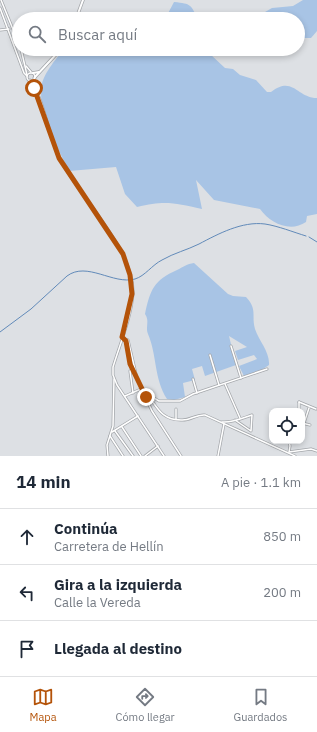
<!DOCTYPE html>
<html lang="es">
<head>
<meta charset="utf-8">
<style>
	:root { --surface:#fff; --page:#f6f6f7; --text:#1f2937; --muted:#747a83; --line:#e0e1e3; --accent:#b45309 }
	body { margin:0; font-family:"IBM Plex Sans",sans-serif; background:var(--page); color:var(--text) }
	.controls { position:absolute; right:12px; bottom:12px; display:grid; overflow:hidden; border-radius:8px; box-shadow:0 2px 6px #0003 }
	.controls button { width:36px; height:36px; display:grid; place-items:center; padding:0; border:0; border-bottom:1px solid var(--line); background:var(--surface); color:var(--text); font:20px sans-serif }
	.stop { position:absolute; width:12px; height:12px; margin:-9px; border:3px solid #b45309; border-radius:50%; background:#fff }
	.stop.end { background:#b45309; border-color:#fff; box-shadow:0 1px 4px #0008 }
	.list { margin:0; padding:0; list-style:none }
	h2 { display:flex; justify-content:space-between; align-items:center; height:52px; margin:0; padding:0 16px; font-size:17px }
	h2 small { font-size:13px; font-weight:400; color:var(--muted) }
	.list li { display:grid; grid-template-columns:26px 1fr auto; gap:12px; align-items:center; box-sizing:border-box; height:56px; padding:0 16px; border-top:1px solid var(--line) }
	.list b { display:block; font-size:15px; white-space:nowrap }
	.list p { margin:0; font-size:13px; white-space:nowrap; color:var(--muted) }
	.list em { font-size:13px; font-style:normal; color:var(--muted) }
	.icon { flex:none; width:22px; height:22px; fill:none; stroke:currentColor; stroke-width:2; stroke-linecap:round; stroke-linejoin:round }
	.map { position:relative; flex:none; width:317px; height:456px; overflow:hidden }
	.search { position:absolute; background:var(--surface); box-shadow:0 2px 6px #0003; left:12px; right:12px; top:12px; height:44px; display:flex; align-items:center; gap:10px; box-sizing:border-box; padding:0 14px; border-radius:22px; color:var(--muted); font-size:15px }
	.sheet { height:220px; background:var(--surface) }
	nav { display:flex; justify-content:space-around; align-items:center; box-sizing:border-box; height:56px; border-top:1px solid var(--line); background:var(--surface); font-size:11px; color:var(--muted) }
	nav a { display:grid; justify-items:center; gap:2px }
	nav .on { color:var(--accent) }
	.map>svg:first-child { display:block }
</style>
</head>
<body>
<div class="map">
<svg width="317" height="456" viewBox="0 0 317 456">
	<rect width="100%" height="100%" fill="#dde0e4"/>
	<g fill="#a8c4e5">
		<polygon points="303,0 317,0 317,31 311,38 303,38 298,35 298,19 258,16 272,8 293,6"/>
		<path d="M 174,2 C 192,4 190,4 198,19 L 165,19 Z"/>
		<polygon points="128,12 139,19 120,19"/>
		<path d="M 64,49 L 210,49 L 210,54 L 225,68 L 233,69 L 240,75 L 256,80 L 267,92 L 271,92 C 293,75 297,98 317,98 L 317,214 L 307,216 L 306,222 C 290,233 270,223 260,209 L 214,200 L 196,180 L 202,209 C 175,203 165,200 137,207 L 125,194 L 116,167 L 69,171 C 57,146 40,117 41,89 C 42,75 56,59 64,49 Z"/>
		<path d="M 194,263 L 228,294 L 233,296 L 246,297 C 258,310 251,315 255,329 C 259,341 270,352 269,365 L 260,371 L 244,376 L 239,366 L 257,359 L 254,355 L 238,360 L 235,351 L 247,347 L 229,336 L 236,365 L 205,376 L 202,366 L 192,369 L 195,380 L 183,383 L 185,397 L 174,400 L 167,399 C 154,379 157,355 148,334 C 145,327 150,321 145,314 C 150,290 154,280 177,270 C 183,267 187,264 194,263 Z"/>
	</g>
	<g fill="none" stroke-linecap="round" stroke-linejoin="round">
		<g stroke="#618ab9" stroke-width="1">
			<polyline points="309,237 317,242"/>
			<path d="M 0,332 L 31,309 L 67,276 C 87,261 113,285 135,279 C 145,276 152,265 162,260 C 174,253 187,250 199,244 C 218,234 242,221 265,224 C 278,226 293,232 306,236"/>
		</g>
		<defs>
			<g id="minor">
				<polyline points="1,0 19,44"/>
				<polyline points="0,8 24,73 27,76"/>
				<polyline points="0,30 9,29"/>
				<polyline points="21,49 27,75"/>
				<polyline points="26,66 31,72"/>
				<circle cx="31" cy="77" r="4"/>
				<polyline points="34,78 36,90"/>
				<path d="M 30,80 C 44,98 49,138 60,159 C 80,198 135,250 133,294 C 131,318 120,344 113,367 L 113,375 L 117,385 L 164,456"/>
				<polyline points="122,337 126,341 130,364 152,411 181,456"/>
				<polyline points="124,339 128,340 136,374"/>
				<polyline points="231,346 241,378"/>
				<polyline points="210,355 219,385"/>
				<polyline points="133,370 130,371 133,393"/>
				<polyline points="193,379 197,393"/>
				<polyline points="225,384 240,418"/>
				<polyline points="149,395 159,401 180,401 193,394 267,369"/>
				<path d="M 125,396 L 141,389 C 156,399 156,420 181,420 C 190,421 196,414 205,415 L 295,456"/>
				<polyline points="299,402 316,409"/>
				<polyline points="299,411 299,402"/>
				<polyline points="176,419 176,409"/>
				<path d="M 222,422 C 232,423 243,418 252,415 L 251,431 L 235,420"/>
				<polyline points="302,423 310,425"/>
				<polyline points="304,423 309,408"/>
				<polyline points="122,427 141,456"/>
				<polyline points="115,431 133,456"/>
				<polyline points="112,432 138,416"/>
				<polyline points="110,436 123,456"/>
				<polyline points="289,441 290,446 289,452 311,449 317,451"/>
				<polyline points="108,456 107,445 113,426 114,379"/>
				<polyline points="145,456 158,446"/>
				<polyline points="218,456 224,424"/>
			</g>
			<g id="tertiary">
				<polyline points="76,19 83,0"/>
				<polyline points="33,73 39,72"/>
				<polyline points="35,77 61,49"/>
			</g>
		</defs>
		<use href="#minor" stroke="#a4a7ab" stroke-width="3"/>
		<use href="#tertiary" stroke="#a4a7ab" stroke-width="3.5"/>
		<use href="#minor" stroke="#fff" stroke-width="1.5"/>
		<use href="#tertiary" stroke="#fff" stroke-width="2"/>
	</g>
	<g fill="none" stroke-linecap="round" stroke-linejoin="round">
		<polyline stroke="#b45309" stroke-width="5" points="34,88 59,158 123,254 130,275 132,294 122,337 126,341 130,364 146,397"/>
	</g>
</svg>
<div class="controls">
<button><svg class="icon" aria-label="locate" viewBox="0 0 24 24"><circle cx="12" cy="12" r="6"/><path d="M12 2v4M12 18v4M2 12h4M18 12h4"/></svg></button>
</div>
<div class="stop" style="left:34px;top:88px"></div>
<div class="stop end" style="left:146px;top:397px"></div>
<div class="search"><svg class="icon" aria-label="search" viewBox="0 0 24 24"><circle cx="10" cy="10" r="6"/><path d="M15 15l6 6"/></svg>Buscar aquí</div>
</div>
<section class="sheet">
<h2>14 min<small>A pie · 1.1 km</small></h2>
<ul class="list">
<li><svg class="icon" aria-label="ahead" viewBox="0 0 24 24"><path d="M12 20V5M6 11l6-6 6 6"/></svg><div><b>Continúa</b><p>Carretera de Hellín</p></div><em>850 m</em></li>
<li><svg class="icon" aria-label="left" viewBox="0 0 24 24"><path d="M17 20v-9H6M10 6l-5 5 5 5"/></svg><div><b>Gira a la izquierda</b><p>Calle la Vereda</p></div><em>200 m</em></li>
<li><svg class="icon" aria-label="arrive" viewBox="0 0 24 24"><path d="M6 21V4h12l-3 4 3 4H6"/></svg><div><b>Llegada al destino</b></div></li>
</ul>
</section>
<nav>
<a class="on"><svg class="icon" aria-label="map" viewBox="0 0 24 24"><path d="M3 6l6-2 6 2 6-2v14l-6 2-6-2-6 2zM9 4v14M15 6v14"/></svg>Mapa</a>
<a><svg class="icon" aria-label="directions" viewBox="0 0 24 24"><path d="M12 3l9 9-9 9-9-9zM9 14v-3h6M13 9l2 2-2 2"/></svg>Cómo llegar</a>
<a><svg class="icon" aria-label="saved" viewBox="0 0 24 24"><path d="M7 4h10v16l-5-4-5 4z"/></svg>Guardados</a>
</nav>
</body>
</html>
